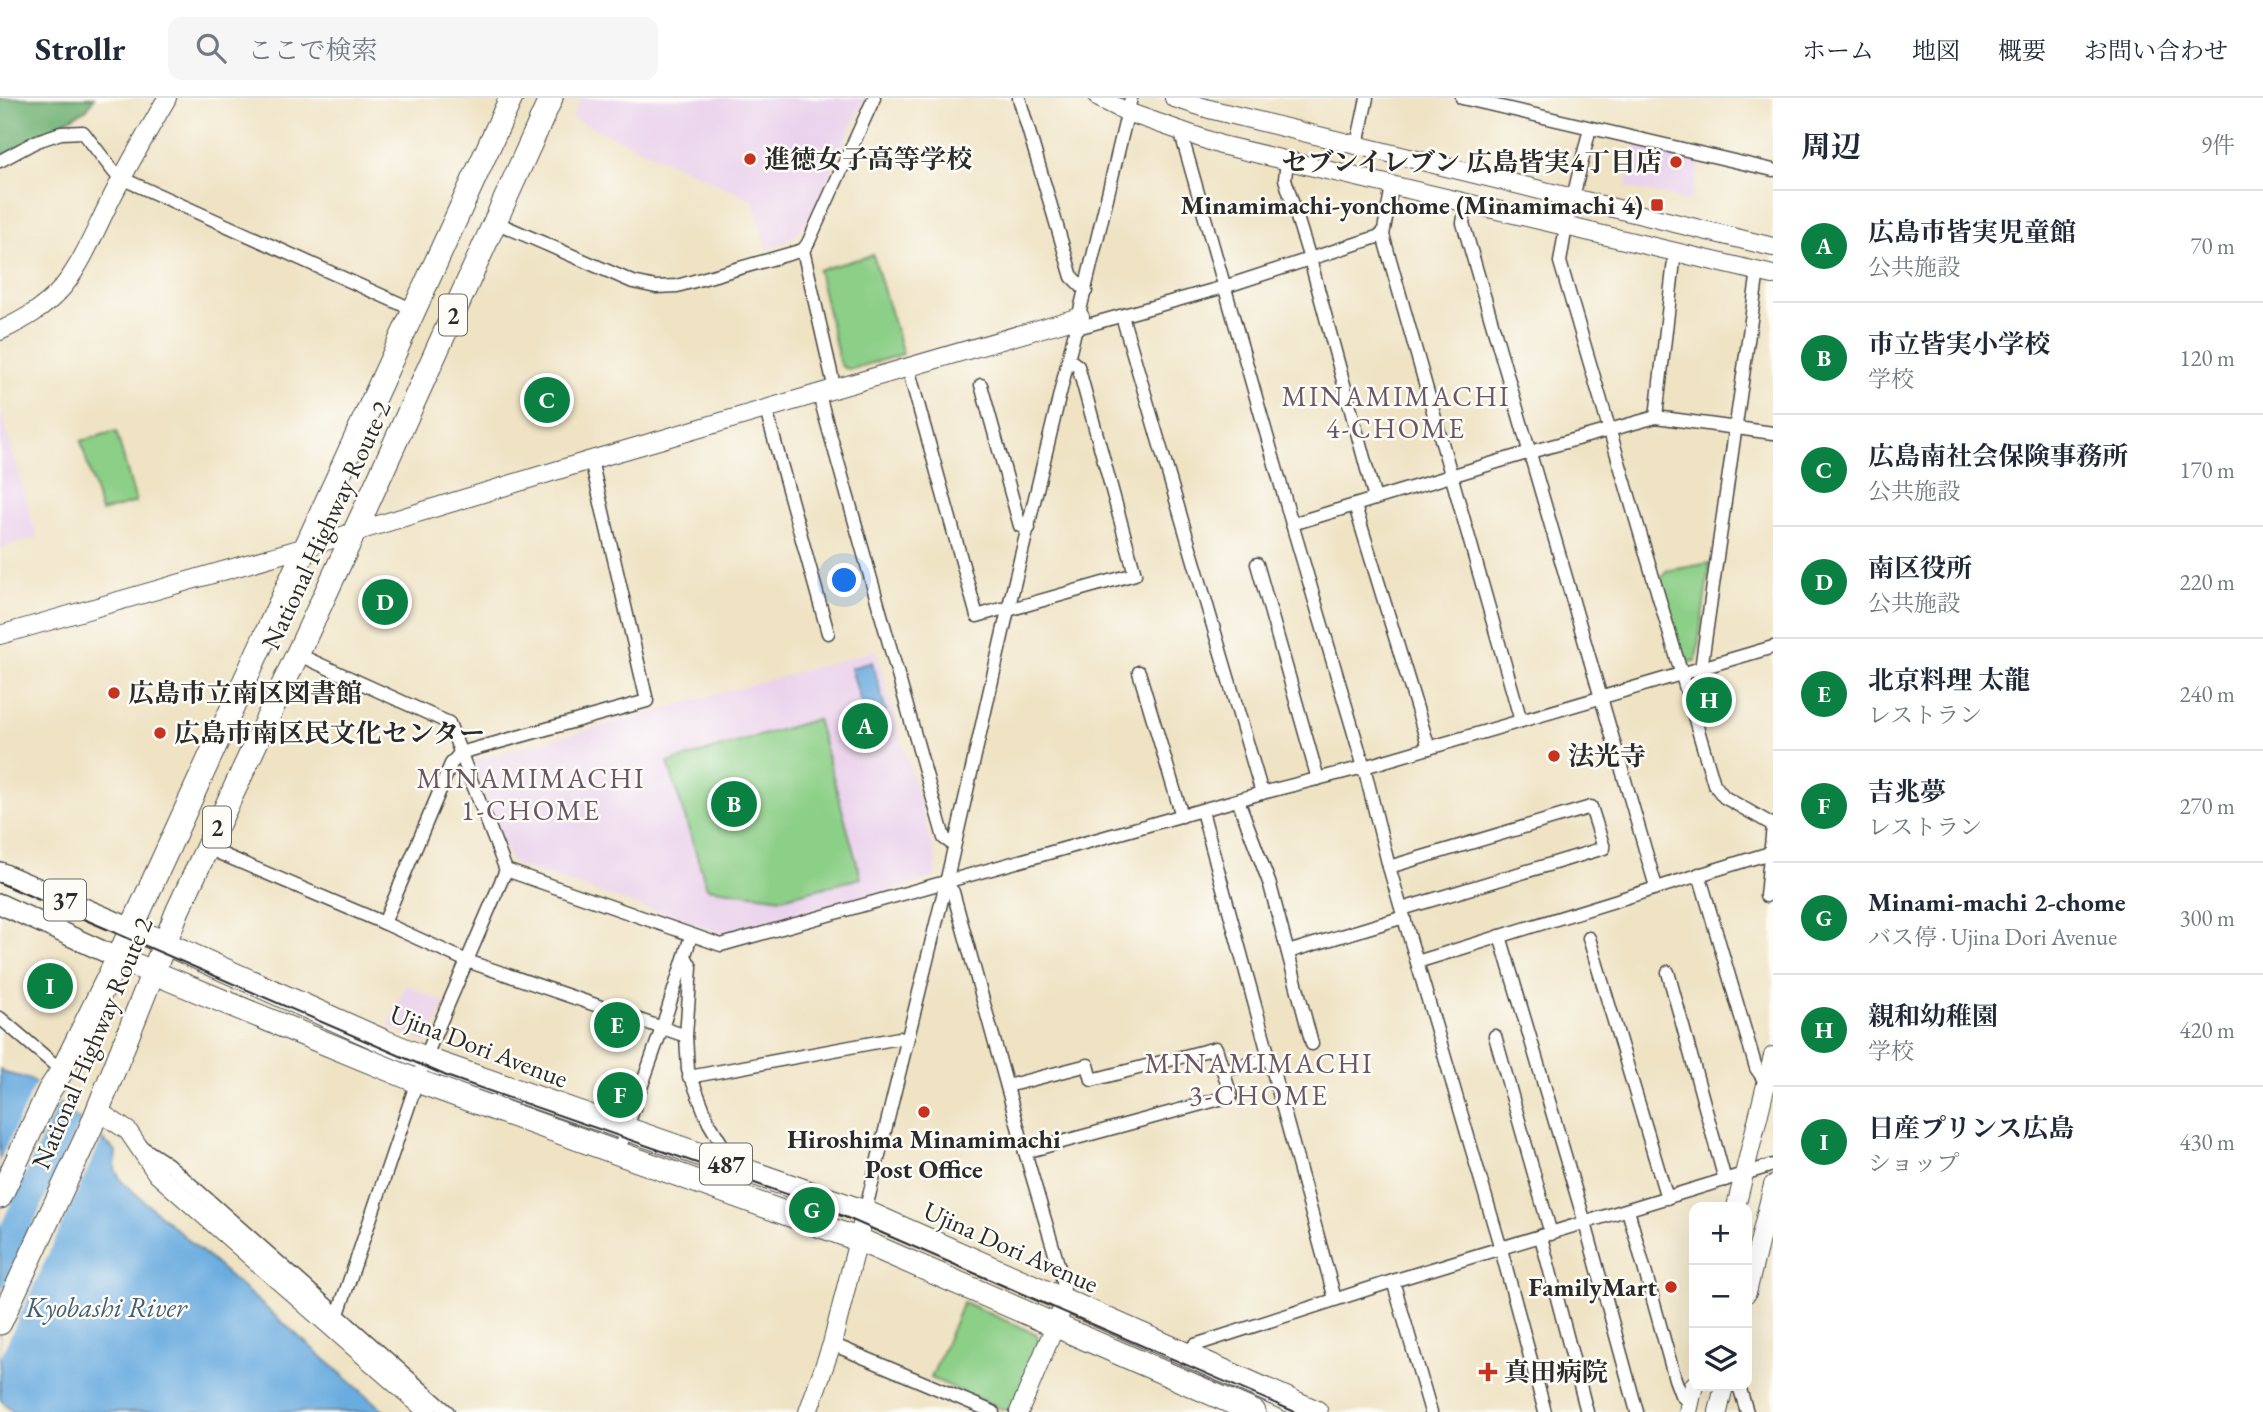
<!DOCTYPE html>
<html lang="ja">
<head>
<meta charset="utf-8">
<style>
	:root { --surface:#fff; --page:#f6f6f7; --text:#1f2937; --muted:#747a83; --line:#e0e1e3; --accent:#0b8043 }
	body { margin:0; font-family:"EB Garamond","Noto Serif JP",serif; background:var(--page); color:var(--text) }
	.controls { position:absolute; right:21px; bottom:21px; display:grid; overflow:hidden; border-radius:14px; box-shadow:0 7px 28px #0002 }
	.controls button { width:63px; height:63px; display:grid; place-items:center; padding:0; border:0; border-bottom:2px solid var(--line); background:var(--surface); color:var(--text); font:35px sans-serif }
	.you { position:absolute; left:845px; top:483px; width:24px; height:24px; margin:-18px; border:5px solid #fff; border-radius:50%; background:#1a73e8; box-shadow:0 0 0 10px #1a73e833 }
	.badge { display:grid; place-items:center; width:46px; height:46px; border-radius:50%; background:var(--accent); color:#fff; font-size:23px; font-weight:700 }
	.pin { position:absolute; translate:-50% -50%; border:4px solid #fff; box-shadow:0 2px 7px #0006 }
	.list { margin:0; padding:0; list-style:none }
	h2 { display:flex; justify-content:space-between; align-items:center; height:91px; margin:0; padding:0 28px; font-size:30px }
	h2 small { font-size:23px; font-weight:400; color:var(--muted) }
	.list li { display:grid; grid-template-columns:46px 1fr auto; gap:21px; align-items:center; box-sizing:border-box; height:112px; padding:0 28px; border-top:2px solid var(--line) }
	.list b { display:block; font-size:26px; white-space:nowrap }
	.list p { margin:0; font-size:23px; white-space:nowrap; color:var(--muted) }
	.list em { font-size:23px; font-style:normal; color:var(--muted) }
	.icon { flex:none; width:38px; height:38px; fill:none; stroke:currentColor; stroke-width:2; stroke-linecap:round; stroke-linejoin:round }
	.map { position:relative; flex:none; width:1773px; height:1314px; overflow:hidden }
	header { display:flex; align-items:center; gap:42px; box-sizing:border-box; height:98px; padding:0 35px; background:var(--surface); border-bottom:2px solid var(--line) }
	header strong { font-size:33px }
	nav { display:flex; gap:38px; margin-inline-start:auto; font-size:24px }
	.search { width:490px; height:63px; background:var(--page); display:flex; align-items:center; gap:18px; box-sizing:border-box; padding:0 24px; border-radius:14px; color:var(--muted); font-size:26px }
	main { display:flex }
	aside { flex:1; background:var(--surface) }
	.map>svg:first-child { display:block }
</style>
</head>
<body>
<header>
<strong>Strollr</strong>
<div class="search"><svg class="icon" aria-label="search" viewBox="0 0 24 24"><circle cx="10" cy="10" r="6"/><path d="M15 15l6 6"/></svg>ここで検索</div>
<nav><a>ホーム</a><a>地図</a><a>概要</a><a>お問い合わせ</a></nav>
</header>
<main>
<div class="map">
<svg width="1773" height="1314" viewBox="0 0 1773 1314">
	<rect width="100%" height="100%" fill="#fdfcf7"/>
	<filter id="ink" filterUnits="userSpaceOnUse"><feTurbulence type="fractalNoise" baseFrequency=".0143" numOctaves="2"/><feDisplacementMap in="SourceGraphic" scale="14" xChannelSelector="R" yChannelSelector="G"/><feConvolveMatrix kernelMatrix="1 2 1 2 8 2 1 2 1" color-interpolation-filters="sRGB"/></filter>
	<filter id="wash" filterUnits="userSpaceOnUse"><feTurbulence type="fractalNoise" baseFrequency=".00686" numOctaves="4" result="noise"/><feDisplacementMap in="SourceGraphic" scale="28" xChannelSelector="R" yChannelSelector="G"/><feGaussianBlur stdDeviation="1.57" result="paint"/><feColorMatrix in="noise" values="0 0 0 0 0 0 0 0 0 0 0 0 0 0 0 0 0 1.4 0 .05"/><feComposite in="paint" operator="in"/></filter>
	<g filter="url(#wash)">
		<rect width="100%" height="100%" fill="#efe3c4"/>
		<g fill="#ead1ec">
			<polygon points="581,0 865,0 809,120 798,134 783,146 767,151 753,102 572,20"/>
			<polygon points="1636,46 1701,60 1691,103 1626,89"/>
			<polygon points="0,310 37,439 0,450"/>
			<polygon points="876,553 937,764 934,780 727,837 516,767 510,761 474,670 476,662"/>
			<polygon points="406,887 445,905 427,945 388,928"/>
		</g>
		<g fill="#8ccf87" stroke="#5c7d59" stroke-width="2">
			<polygon points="873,157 903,256 852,271 844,270 840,266 818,172"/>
			<polygon points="116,333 136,404 101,414 81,343"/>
			<polygon points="1710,465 1696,562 1687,565 1683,563 1659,484 1666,473"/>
			<polygon points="817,621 861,780 782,800 707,790 668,665"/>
			<polygon points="963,1204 1036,1236 1040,1247 1014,1310 1004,1312 931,1280"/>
		</g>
		<polygon fill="#71b274" stroke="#4e6e50" stroke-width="2" points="0,0 94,0 87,11 0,59"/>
		<g fill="#6aacdf" stroke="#4a6c85" stroke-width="2">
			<polygon points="872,564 886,613 865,619 851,570"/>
			<polygon points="0,971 5,975 30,981 116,1053 115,1071 121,1083 385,1314 13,1314 0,1301"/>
		</g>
		<g fill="#efe3c4">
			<polygon points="37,982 60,1002 0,1129 0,1062"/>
			<polygon points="82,1021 103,1039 0,1260 0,1197"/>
		</g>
	</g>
	<g filter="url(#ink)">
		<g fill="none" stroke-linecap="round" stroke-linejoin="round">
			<defs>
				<g id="street">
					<polyline points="1019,0 1072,179 1086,193"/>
					<polyline points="1462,0 1773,72"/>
					<polyline points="1590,30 1566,128 1560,164 1714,686 1724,699 1773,727"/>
					<polyline points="1180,32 1292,426 1364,669 1389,769 1501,1151 1545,1314"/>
					<polyline points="1357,47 1367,0"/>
					<polyline points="0,63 37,43 61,35 83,34 114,74 121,80 414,212"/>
					<polyline points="1287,63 1285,81 1310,161 1375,401"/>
					<polyline points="1392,88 1383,137 1521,623"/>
					<polyline points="1466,105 1463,125 1656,789"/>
					<polyline points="495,124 633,184 656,189 677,188 803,152 808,145 874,0"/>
					<polyline points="803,152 835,292"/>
					<polyline points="1122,218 1262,695"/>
					<polyline points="1077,230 1224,189 1383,137"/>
					<polyline points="908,270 977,518 1001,511 1008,512 1135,476 1078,268 1070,262"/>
					<polyline points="981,287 1020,428 1029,430"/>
					<polyline points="819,297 944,740 954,747"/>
					<polyline points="766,312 828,535"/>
					<polyline points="1656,319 1675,154"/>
					<polyline points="1355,408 1429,650"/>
					<polyline points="1292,426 1530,354 1656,319 1773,335"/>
					<polyline points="1257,466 1318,681"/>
					<polyline points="297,556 449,625 506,772 721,847 1262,695 1364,669 1773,549"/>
					<polyline points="1701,571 1758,173"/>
					<polyline points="1139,574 1182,718"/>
					<polyline points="1238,702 1270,787 1312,946"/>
					<polyline points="1202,713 1335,1201"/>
					<polyline points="207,750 384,825 467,863 686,938"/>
					<polyline points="1389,769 1591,709 1604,750 1402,811"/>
					<polyline points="1699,776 1756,970 1767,986"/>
					<polyline points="946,785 953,794 1025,1054 1063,1183 1065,1204"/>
					<polyline points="1766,798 1773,728"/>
					<polyline points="384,825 451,666 460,655 647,603 591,362"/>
					<polyline points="1500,838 1585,1125 1637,1314"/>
					<polyline points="1589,840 1667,1100"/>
					<polyline points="1288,854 1404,819"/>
					<polyline points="685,858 691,869 686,938 688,972 709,1025 726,1053 723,1065"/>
					<polyline points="1417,864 1773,754"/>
					<polyline points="1668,874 1725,1082"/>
					<polyline points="0,920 62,973"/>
					<polyline points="1495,938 1551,1136"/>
					<polyline points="1224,973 1269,960"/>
					<polyline points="689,979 899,940 906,942"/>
					<polyline points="1007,988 1088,967 1092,982 1216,950 1231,998 1025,1054"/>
					<polyline points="142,1049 168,1066 448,1314"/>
					<polyline points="618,1055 662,930 691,838"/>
					<polyline points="1628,1112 1675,1281 1681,1297 1690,1306"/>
					<polyline points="865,1114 946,785 1008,512 1131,0"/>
					<polyline points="1541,1139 1587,1314"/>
					<polyline points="1393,1183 1431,1314"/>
					<polyline points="338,1216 425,960 506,772"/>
					<polyline points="832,1246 993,1314"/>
					<polyline points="1184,1257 1195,1247 1393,1183 1773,1067"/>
					<polyline points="1739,1288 1747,1314"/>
				</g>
				<g id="secondary">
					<polyline points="1099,0 1127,14 1221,47 1773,177"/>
					<polyline points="1174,0 1209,11 1773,149"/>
					<path d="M 0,233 C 23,222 45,210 62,190 C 82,166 95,133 109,105 C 127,69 147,35 167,0"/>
					<polyline points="0,537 306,449 591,362 1080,219"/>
					<polyline points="97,1012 128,1033 157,1076 428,1314"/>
					<polyline points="1736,1109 1773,958"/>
					<polyline points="1747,1195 1773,1087"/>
					<polyline points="808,1314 832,1246 865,1114"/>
					<polyline points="1019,1314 1065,1204"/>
					<polyline points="1688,1314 1694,1287"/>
					<polyline points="1718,1314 1724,1288"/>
				</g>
				<g id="primary">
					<polyline points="0,774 131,830"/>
					<polyline points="0,806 118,860"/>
				</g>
				<g id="highway">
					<polyline points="131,830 383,943 437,965 865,1114 1316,1314"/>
					<polyline points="118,860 417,983 857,1141 1254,1314"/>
					<polyline points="0,1099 49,993 62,973 118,860 511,0"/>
					<polyline points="0,1225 91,1029 178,812 366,409 551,0"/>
				</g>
			</defs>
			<use href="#street" stroke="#484742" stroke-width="15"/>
			<use href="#secondary" stroke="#484742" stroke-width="20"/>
			<use href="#primary" stroke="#484742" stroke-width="22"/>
			<use href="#highway" stroke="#484742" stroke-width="25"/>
			<use href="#street" stroke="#fff" stroke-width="12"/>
			<use href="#secondary" stroke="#fff" stroke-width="18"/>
			<use href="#primary" stroke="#fff" stroke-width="19"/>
			<use href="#highway" stroke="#fff" stroke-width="23"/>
			<polyline stroke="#2b2b2b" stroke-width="2" points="0,785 449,979 815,1106 1295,1314"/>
		</g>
	</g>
	<g fill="#c8321e" stroke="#fdfcf7" stroke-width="2.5">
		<circle cx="750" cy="61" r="7"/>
		<circle cx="1676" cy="64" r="7"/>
		<rect x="1650" y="100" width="14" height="14" rx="3.5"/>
		<circle cx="114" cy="595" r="7"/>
		<circle cx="160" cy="635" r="7"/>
		<circle cx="1554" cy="658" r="7"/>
		<circle cx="924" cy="1014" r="7"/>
		<circle cx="1671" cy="1189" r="7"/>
		<path d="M1484.5 1263.5h7v7h7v7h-7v7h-7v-7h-7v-7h7z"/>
	</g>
	<g text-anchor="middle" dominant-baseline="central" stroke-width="5" stroke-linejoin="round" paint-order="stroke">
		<g fill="#fdfcf7" stroke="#6a6a68" stroke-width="2">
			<rect x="439" y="196.5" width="28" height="41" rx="5"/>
			<rect x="203" y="708.5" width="28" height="41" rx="5"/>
			<rect x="44" y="781.5" width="42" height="41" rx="5"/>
			<rect x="700" y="1045.5" width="52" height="41" rx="5"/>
		</g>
		<g font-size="24" font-weight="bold" fill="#2b2b2b">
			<text x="453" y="217">2</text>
			<text x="217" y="729">2</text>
			<text x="65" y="802">37</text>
			<text x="726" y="1066">487</text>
		</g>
		<g font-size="26" font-weight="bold" fill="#2b2b2b" stroke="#fdfcf7" text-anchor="start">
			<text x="764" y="61">進徳女子高等学校</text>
			<text x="1662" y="64" text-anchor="end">セブンイレブン 広島皆実4丁目店</text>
			<text x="1643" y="107" text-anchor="end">Minamimachi-yonchome (Minamimachi 4)</text>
			<text x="128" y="595">広島市立南区図書館</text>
			<text x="174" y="635">広島市南区民文化センター</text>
			<text x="1568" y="658">法光寺</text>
			<text x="924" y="1041" text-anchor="middle">Hiroshima Minamimachi<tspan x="924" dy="30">Post Office</tspan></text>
			<text x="1657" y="1189" text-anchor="end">FamilyMart</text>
			<text x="1504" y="1274">真田病院</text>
		</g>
		<g font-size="26" fill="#2b2b2b" stroke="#fdfcf7">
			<text transform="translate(326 427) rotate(-65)">National Highway Route 2</text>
			<text transform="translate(92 945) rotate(-67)">National Highway Route 2</text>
			<text transform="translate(479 948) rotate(21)">Ujina Dori Avenue</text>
			<text transform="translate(1011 1149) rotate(24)">Ujina Dori Avenue</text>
		</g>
		<g font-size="28" letter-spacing="2" fill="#6a5664" stroke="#fdfcf7">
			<text x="1396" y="298">MINAMIMACHI<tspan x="1396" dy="32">4-CHOME</tspan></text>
			<text x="531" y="680">MINAMIMACHI<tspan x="531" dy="32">1-CHOME</tspan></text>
			<text x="1259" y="965">MINAMIMACHI<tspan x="1259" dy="32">3-CHOME</tspan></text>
		</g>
		<g font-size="28" font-style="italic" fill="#445f73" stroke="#fdfcf7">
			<text x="106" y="1209">Kyobashi River</text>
		</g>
	</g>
</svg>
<div class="controls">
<button>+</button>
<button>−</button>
<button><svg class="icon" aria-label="layers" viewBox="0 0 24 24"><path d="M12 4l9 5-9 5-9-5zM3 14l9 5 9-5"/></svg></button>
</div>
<div class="you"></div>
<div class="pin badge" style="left:865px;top:628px">A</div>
<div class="pin badge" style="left:734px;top:706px">B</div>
<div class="pin badge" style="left:547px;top:302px">C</div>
<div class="pin badge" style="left:385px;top:504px">D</div>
<div class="pin badge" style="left:617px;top:927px">E</div>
<div class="pin badge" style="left:620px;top:997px">F</div>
<div class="pin badge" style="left:812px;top:1112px">G</div>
<div class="pin badge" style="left:1709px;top:602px">H</div>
<div class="pin badge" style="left:50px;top:888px">I</div>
</div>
<aside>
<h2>周辺<small>9件</small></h2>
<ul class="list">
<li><span class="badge">A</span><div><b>広島市皆実児童館</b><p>公共施設</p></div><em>70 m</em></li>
<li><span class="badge">B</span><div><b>市立皆実小学校</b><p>学校</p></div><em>120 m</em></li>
<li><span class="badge">C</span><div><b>広島南社会保険事務所</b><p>公共施設</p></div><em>170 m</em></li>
<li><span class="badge">D</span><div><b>南区役所</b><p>公共施設</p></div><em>220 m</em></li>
<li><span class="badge">E</span><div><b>北京料理 太龍</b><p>レストラン</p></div><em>240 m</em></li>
<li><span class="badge">F</span><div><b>吉兆夢</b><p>レストラン</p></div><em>270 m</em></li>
<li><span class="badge">G</span><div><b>Minami-machi 2-chome</b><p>バス停 · Ujina Dori Avenue</p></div><em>300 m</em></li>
<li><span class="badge">H</span><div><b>親和幼稚園</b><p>学校</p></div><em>420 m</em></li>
<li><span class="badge">I</span><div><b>日産プリンス広島</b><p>ショップ</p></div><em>430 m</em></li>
</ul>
</aside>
</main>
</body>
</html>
